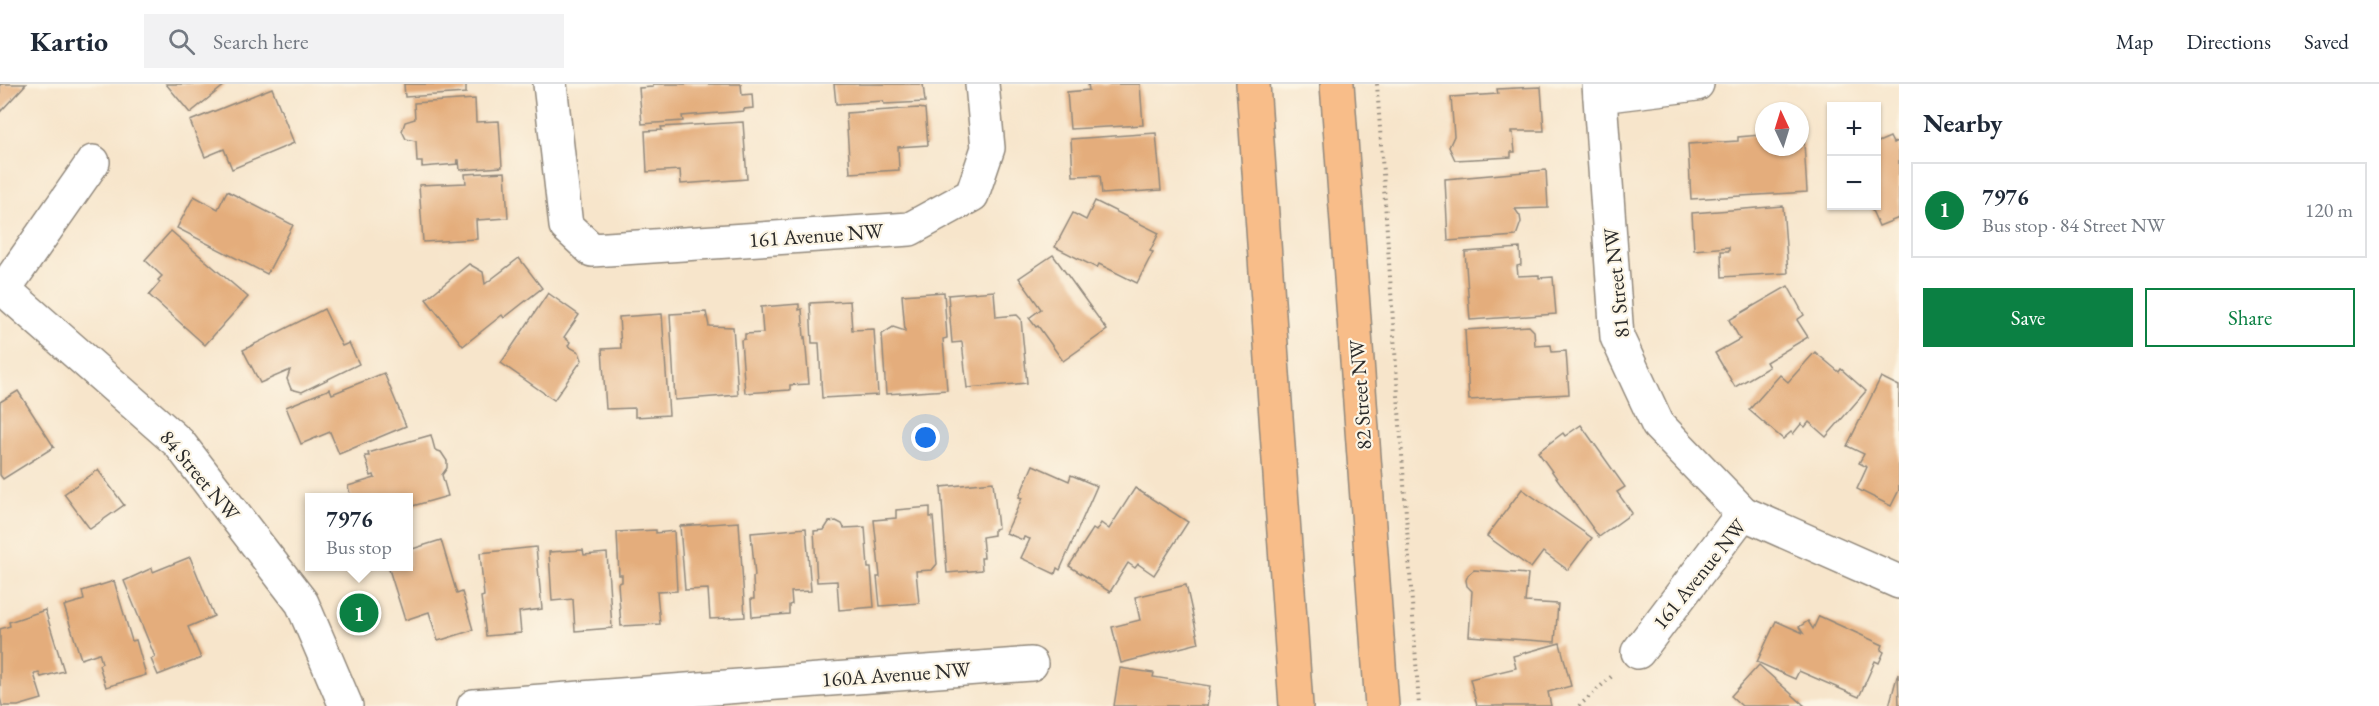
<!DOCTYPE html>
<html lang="en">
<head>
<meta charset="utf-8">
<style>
	:root { --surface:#fff; --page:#f2f2f3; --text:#1f2937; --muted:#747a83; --line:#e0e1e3; --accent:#0b8043 }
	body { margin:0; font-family:"EB Garamond",serif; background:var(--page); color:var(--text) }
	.controls { position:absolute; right:18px; top:18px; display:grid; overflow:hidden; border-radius:0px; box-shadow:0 2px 4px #0004 }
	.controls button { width:54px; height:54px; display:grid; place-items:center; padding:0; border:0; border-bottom:2px solid var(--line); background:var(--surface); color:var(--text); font:30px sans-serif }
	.compass { position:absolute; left:1755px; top:18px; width:54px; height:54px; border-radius:50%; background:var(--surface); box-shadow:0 2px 4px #0004; rotate:356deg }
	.you { position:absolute; left:926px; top:354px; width:21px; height:21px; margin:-15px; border:4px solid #fff; border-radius:50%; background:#1a73e8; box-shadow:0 0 0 9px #1a73e833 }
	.badge { display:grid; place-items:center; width:39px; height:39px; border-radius:50%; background:var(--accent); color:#fff; font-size:20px; font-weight:700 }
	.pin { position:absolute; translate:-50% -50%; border:3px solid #fff; box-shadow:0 2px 6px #0006 }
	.popup { position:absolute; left:305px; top:409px; width:108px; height:78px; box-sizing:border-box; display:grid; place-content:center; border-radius:0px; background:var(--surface); filter:drop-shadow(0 2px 4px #0005); font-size:20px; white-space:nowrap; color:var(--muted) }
	.popup b { font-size:22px; color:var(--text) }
	.popup::after { content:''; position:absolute; left:50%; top:100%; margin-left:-12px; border:12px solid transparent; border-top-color:var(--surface) }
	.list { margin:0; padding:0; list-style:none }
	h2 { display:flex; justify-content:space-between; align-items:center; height:78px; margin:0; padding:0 24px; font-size:26px }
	h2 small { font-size:20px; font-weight:400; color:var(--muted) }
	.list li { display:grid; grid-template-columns:39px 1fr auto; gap:18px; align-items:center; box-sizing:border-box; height:96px; margin:0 12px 12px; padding:0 12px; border:2px solid var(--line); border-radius:0px }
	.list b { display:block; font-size:22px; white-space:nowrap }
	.list p { margin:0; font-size:20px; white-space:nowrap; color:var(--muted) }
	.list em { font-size:20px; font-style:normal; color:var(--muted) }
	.actions { display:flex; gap:12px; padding:18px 24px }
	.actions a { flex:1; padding:14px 0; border:2px solid var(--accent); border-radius:0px; text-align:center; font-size:21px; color:var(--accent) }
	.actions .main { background:var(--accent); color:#fff }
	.icon { flex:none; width:33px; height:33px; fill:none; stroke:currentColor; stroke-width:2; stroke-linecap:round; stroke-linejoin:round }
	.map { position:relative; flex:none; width:1899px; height:622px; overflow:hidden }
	header { display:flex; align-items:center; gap:36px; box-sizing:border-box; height:84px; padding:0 30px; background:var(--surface); border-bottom:2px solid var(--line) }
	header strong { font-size:28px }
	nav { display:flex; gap:33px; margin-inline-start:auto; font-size:21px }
	.search { width:420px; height:54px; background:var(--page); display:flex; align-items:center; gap:15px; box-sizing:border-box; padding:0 21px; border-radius:0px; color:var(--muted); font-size:22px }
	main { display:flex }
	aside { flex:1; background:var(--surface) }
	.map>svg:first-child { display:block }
</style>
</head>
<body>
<header>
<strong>Kartio</strong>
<div class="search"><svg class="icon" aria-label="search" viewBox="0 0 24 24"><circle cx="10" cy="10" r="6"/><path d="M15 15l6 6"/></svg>Search here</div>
<nav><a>Map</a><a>Directions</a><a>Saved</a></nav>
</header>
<main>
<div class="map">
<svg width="1899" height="622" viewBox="0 0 1899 622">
	<rect width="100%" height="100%" fill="#fcf5e5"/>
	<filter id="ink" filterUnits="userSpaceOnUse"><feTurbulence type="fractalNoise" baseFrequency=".0167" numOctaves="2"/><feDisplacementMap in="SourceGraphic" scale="12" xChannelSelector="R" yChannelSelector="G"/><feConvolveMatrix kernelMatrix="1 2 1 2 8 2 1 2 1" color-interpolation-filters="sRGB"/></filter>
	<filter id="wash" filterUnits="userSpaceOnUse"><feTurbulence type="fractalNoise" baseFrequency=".008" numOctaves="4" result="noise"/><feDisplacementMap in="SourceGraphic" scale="24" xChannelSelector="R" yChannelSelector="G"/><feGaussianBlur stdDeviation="1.35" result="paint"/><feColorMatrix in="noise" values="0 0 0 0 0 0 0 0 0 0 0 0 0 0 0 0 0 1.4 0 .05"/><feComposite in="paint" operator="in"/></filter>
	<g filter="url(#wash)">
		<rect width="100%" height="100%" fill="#f7e5cb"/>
		<g id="blocks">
			<g fill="#e4ad7c">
				<polygon points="0,0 26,0 0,28"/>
				<polygon points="166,0 226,0 190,29"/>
				<polygon points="404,0 466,0 466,9 405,13"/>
				<polygon points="653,0 741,0 742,11 752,10 753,24 744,25 744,27 682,32 683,37 642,40 639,4 653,3"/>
				<polygon points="834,0 923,0 925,18 884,20 883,17 836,20"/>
				<polygon points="1088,0 1140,0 1143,41 1070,45 1067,8 1089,6"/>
				<polygon points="1541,3 1544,47 1511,47 1511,49 1513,49 1515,68 1511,68 1511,73 1455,76 1449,63 1454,52 1451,13 1498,10 1497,5"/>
				<polygon points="272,4 294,59 232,85 224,65 205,73 190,37"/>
				<polygon points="475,15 476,38 499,37 502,83 460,86 459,76 457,76 458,80 422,83 422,78 417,78 416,57 406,55 402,47 405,38 415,35 414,19"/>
				<polygon points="918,24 925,25 928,61 898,63 899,86 850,89 846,29"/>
				<polygon points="743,38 747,95 681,100 680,86 647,88 645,47 662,46 661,43"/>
				<polygon points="1156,49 1161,106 1102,110 1100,91 1073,92 1071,55"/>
				<polygon points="1760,51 1760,55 1763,55 1764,63 1800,63 1800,60 1804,59 1807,108 1691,115 1688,60 1738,57 1738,53"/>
				<polygon points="1890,53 1893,59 1899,57 1899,134 1879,142 1870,122 1876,122 1876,59"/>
				<polygon points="1546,86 1548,124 1515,125 1520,132 1521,138 1516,152 1448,157 1445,95"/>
				<polygon points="505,88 508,134 476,136 477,155 423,158 419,101 466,99 465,90"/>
				<polygon points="227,107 293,141 267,190 177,144 194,112 218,125"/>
				<polygon points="1095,117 1159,149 1150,167 1153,168 1137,199 1099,180 1097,184 1055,163 1073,129 1086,136"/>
				<polygon points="1783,122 1788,189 1722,193 1721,167 1729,167 1729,163 1694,166 1692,129"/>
				<polygon points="171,147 248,213 205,261 149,211 160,198 158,196 162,192 145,176"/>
				<polygon points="1520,164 1521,181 1517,182 1518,192 1539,191 1539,194 1553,193 1556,230 1470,236 1465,168"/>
				<polygon points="1053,171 1107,246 1063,277 1038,242 1036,243 1029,234 1041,225 1019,194"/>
				<polygon points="519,174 542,204 504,234 502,231 463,262 426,215 469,180 483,188 485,200"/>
				<polygon points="1788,202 1804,231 1797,236 1808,253 1766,278 1769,283 1735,303 1715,269 1740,255 1729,236"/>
				<polygon points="994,207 996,233 1017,231 1021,235 1027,299 967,304 962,258 952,259 948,211"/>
				<polygon points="944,208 947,254 943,255 947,306 886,310 882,250 893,243 905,247 902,211"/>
				<polygon points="548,209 579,231 564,253 570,258 568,262 579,268 582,276 554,316 501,279"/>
				<polygon points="850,217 852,246 874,245 878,311 822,314 819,259 812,259 810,219"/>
				<polygon points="799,220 799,226 802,225 804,254 805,253 809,300 790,301 790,306 745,309 741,256 745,255 745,250 763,249 761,223"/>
				<polygon points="324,225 342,262 349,259 359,280 302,308 291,305 287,295 290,286 260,299 243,266"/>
				<polygon points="706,228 709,242 733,243 738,311 675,316 670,230"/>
				<polygon points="662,230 669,331 635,333 635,324 606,325 602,265 621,264 619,233"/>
				<polygon points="1529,242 1534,247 1535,262 1551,261 1552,268 1566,267 1569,310 1469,316 1465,246"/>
				<polygon points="1815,268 1839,288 1841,285 1866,307 1826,353 1809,338 1805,343 1801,340 1793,350 1791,348 1783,355 1749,326 1780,291 1788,298"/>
				<polygon points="384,289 406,342 339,370 330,348 301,360 286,323 330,305 332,310"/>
				<polygon points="1881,293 1899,302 1899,406 1891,422 1857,405 1867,383 1859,379 1864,370 1847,362"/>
				<polygon points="18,307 54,363 3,395 0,391 0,318"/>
				<polygon points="1581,341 1625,403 1617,408 1632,429 1599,453 1538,368 1563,349 1565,352"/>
				<polygon points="431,351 435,366 441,368 447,377 447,384 442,391 448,412 409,423 409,414 351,414 348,402 375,394 374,391 371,392 365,372 369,372 368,369"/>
				<polygon points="1033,381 1069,397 1071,391 1097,402 1060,486 1057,484 1055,490 1021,474 1030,455 1024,453 1023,456 1006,449 1022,414 1019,413"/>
				<polygon points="98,386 124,421 90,445 64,410"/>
				<polygon points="993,398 998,444 994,445 994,451 982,453 984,474 981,474 982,486 947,489 941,403"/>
				<polygon points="1135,404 1188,438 1154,491 1138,480 1135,484 1128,479 1110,508 1069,482 1093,445 1096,447 1101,439 1109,445"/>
				<polygon points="1522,405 1592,454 1568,486 1543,468 1531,484 1487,452"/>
				<polygon points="930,423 930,433 933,433 937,480 932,486 916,487 919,519 880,522 877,493 880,493 874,436 896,434 896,426"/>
				<polygon points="836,437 842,440 844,444 865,443 868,484 871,484 874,523 839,526 837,497 817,498 814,447 824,446 829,438"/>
				<polygon points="739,438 745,533 710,535 708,505 685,506 680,442"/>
				<polygon points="806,444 811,507 791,508 792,520 789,521 789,530 752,533 751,515 754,515 753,493 755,492 751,449"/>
				<polygon points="656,446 656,449 674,447 677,507 657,508 660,540 621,542 618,499 622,498 622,491 619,491 617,448"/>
				<polygon points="441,456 457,510 462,508 473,546 438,557 429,528 405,536 388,482 409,482 409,466"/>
				<polygon points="536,463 542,525 519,528 521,549 486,552 481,513 484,512 480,469"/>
				<polygon points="583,466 584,471 607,469 612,544 575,547 573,515 552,517 549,468"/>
				<polygon points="190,473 214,532 188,543 201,574 158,591 151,575 155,573 124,497 152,484 153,488"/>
				<polygon points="1474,486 1528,490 1525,518 1558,520 1555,558 1469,552 1472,507 1467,502 1466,496 1468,491"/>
				<polygon points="114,497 132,557 136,556 146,591 106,603 99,581 102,579 99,569 81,575 64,522 84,516 82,507"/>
				<polygon points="1186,501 1199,559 1121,579 1112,543 1140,536 1135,513"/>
				<polygon points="45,526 64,587 41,593 39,589 34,590 42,615 18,622 2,622 0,614 0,545 10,542 9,538"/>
				<polygon points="1819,532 1883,561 1881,566 1884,568 1879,579 1875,577 1859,613 1799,587 1795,595 1757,578 1776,537 1803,549 1799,543 1808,537 1813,545"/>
				<polygon points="1560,559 1571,602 1548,608 1551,622 1477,622 1470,595 1516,584 1513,572"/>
				<polygon points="1759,581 1805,622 1742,622 1731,612"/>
				<polygon points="1120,584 1154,589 1153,593 1210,602 1207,622 1114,622"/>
				<polygon points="1898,589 1899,622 1889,622"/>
			</g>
		</g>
	</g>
	<g filter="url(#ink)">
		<use href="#blocks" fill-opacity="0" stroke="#91887b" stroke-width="1.5"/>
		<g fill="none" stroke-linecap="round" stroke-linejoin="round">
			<defs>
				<g id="minor">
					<polyline points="550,0 566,142 592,166 910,145 972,111 988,64 982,0"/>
					<polyline points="1599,0 1617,253 1658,341 1743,429 1899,498"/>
					<polyline points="1600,12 1697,0"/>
					<polyline points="0,202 179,359 302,519 346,622"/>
					<polyline points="5,204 93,78"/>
					<polyline points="1638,568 1743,429"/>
					<polyline points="474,622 1031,580"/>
				</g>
				<g id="major">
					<polyline points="1253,0 1296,622"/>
					<polyline points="1337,0 1382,622"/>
				</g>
			</defs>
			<use href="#minor" stroke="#91887b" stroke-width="36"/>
			<use href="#major" stroke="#91887b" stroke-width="36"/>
			<g stroke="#91887b" stroke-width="4" stroke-dasharray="1.5 4.5" stroke-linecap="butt">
				<polyline points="1377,0 1419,622"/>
				<polyline points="1579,622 1613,591"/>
			</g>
			<use href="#minor" stroke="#fff" stroke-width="33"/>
			<use href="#major" stroke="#f8bd89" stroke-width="33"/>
		</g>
	</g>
	<g text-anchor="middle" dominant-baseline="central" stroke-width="4.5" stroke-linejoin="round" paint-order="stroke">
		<g font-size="21" fill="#2b2b2b" stroke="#fcf5e5">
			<text transform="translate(816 151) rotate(-4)">161 Avenue NW</text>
			<text transform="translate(1616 199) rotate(-96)">81 Street NW</text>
			<text transform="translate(1360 311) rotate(-94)">82 Street NW</text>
			<text transform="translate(200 391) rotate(50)">84 Street NW</text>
			<text transform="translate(1699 490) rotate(-51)">161 Avenue NW</text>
			<text transform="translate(896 590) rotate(-4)">160A Avenue NW</text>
		</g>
	</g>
</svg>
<div class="controls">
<button>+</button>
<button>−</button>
</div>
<svg class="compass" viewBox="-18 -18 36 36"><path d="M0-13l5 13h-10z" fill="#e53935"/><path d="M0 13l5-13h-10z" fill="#747a83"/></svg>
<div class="you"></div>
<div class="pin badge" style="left:359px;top:529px">1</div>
<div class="popup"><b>7976</b>Bus stop</div>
</div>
<aside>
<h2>Nearby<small></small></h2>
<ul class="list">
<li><span class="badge">1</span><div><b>7976</b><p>Bus stop · 84 Street NW</p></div><em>120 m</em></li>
</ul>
<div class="actions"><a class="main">Save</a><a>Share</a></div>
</aside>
</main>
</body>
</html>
